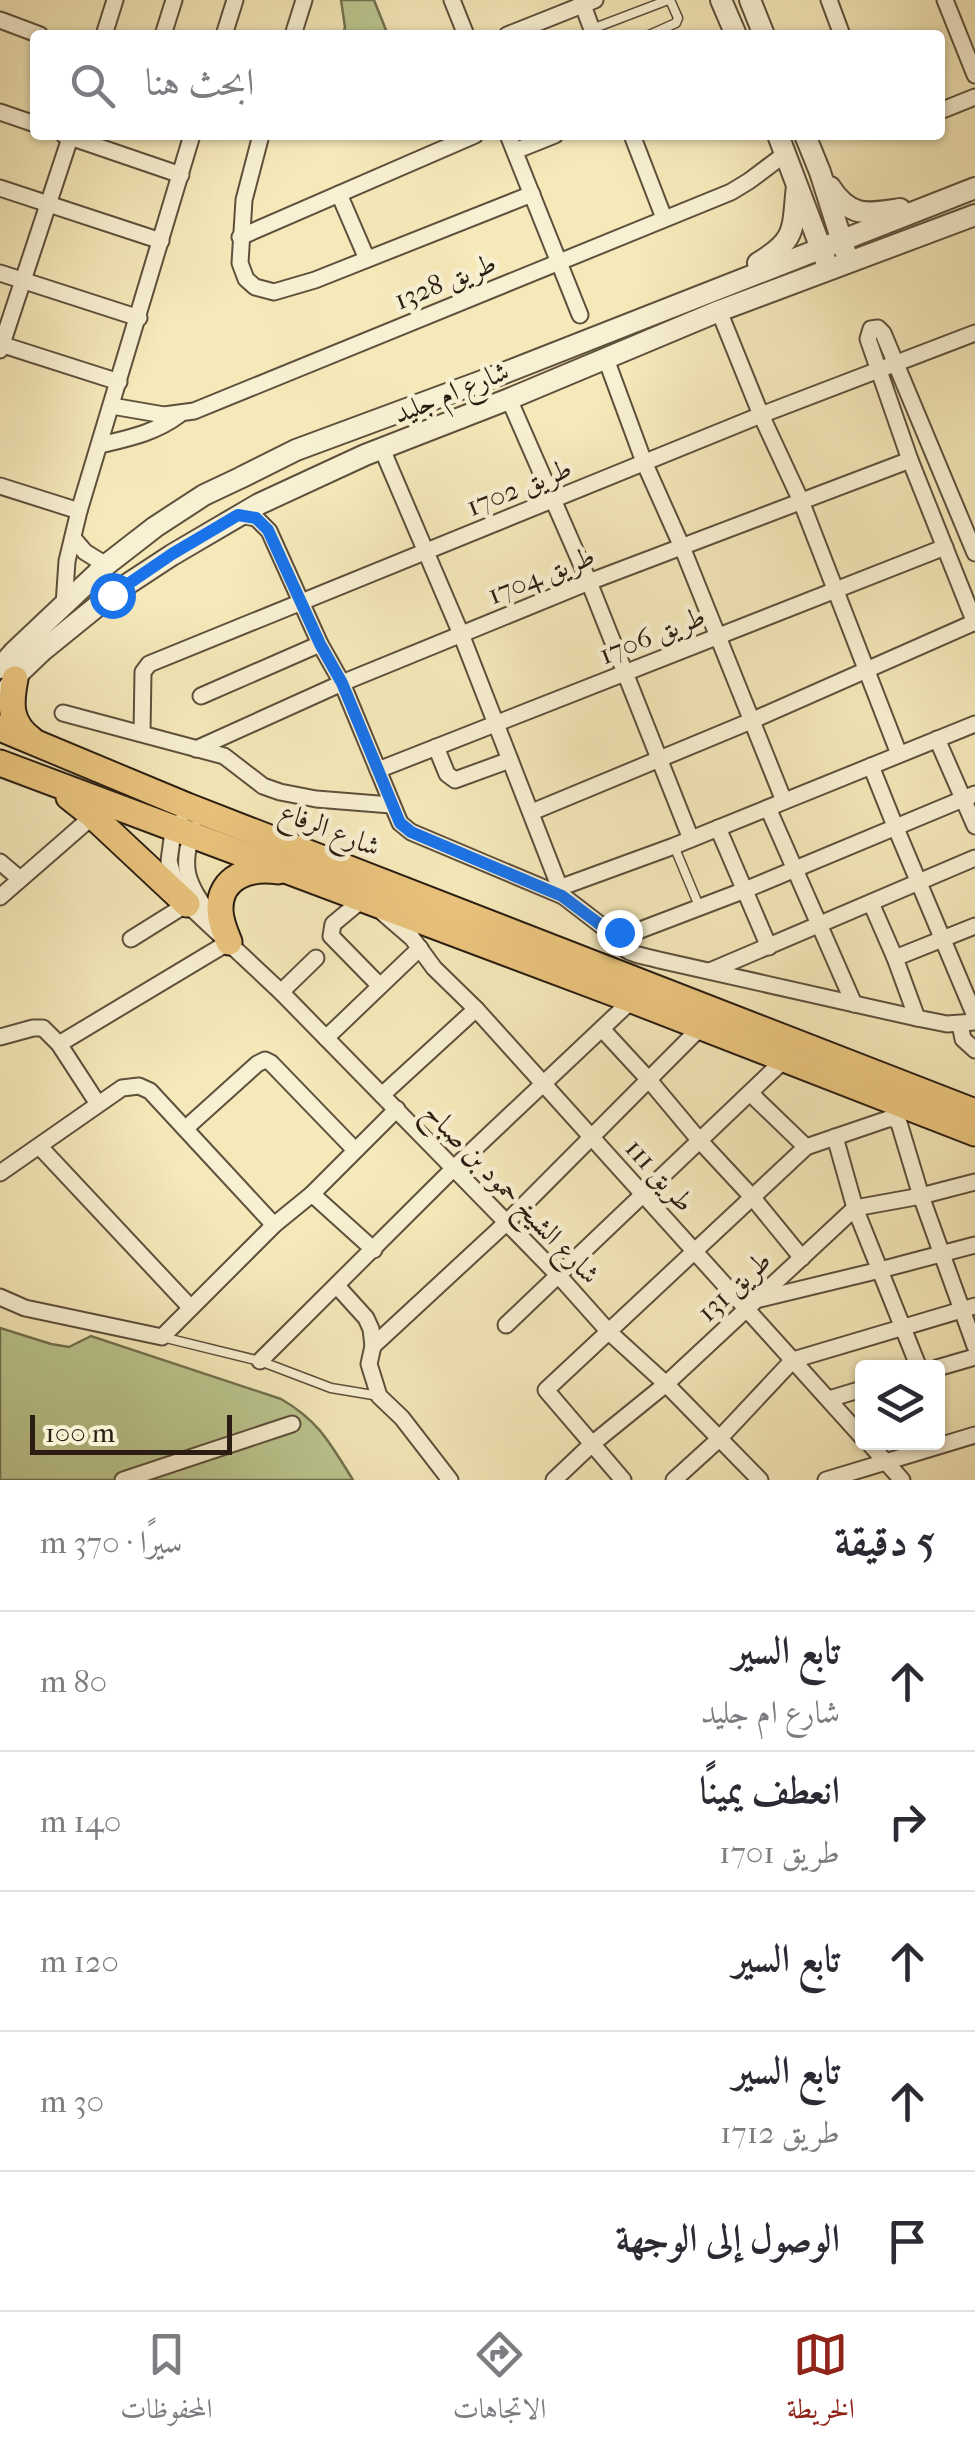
<!DOCTYPE html>
<html lang="ar">
<head>
<meta charset="utf-8">
<style>
	:root { --surface:#fff; --page:#f2f2f3; --text:#2b2b33; --muted:#7c7c81; --line:#e1e1e2; --accent:#8f2418 }
	body { margin:0; font-family:"IM FELL French Canon",Amiri,serif; background:var(--page); color:var(--text); direction:rtl }
	.controls { position:absolute; right:30px; bottom:30px; display:grid; overflow:hidden; border-radius:10px; box-shadow:0 2px 8px #0004 }
	.controls button { width:90px; height:90px; display:grid; place-items:center; padding:0; border:0; border-bottom:2px solid var(--line); background:var(--surface); color:var(--text); font:50px sans-serif }
	.scale { position:absolute; left:30px; bottom:25px; width:202px; box-sizing:border-box; padding-left:10px; border:5px solid #2b1d12; border-top:0; font-size:28px; line-height:35px; white-space:nowrap; color:#2b1d12; -webkit-text-stroke:8px #f8f0d2; paint-order:stroke }
	.stop { position:absolute; width:30px; height:30px; margin:-22px; border:8px solid #1a73e8; border-radius:50%; background:#fff }
	.stop.end { background:#1a73e8; border-color:#fff; box-shadow:0 2px 10px #0008 }
	.list { margin:0; padding:0; list-style:none }
	h2 { display:flex; justify-content:space-between; align-items:center; height:130px; margin:0; padding:0 40px; font-size:42px }
	h2 small { font-size:32px; font-weight:400; color:var(--muted) }
	.list li { display:grid; grid-template-columns:65px 1fr auto; gap:30px; align-items:center; box-sizing:border-box; height:140px; padding:0 40px; border-top:2px solid var(--line) }
	.list b { display:block; font-size:38px; white-space:nowrap }
	.list p { margin:0; font-size:32px; white-space:nowrap; color:var(--muted) }
	.list em { font-size:32px; font-style:normal; color:var(--muted) }
	.icon { flex:none; width:55px; height:55px; fill:none; stroke:currentColor; stroke-width:2; stroke-linecap:round; stroke-linejoin:round }
	.map { position:relative; flex:none; width:975px; height:1480px; overflow:hidden; direction:ltr }
	.search { position:absolute; background:var(--surface); box-shadow:0 2px 8px #0004; left:30px; right:30px; top:30px; height:110px; display:flex; align-items:center; gap:25px; box-sizing:border-box; padding:0 35px; border-radius:10px; color:var(--muted); font-size:38px }
	.sheet { height:830px; background:var(--surface) }
	nav { display:flex; justify-content:space-around; align-items:center; box-sizing:border-box; height:140px; border-top:2px solid var(--line); background:var(--surface); font-size:28px; color:var(--muted) }
	nav a { display:grid; justify-items:center; gap:5px }
	nav .on { color:var(--accent) }
	.map>svg:first-child { display:block }
</style>
</head>
<body>
<div class="map">
<svg width="975" height="1480" viewBox="0 0 975 1480">
	<rect width="100%" height="100%" fill="#f5e8b9"/>
	<filter id="stains"><feTurbulence type="fractalNoise" baseFrequency=".002" numOctaves="4"/><feColorMatrix values="0 0 0 0 .2 0 0 0 0 .09 0 0 0 0 .02 0 0 0 .5 -.17"/></filter>
	<radialGradient id="worn" r=".72"><stop offset=".6" stop-color="#630" stop-opacity="0"/><stop offset="1" stop-color="#630" stop-opacity=".3"/></radialGradient>
	<g fill="#bbc68f" stroke="#737250" stroke-width="2.5">
		<polygon points="341,0 374,0 388,35 343,35 345,27"/>
		<path d="M 0,1328 L 51,1344 L 69,1347 L 91,1336 L 281,1399 C 319,1421 330,1443 353,1480 L 0,1480 Z"/>
	</g>
	<g fill="none" stroke-linecap="round" stroke-linejoin="round">
		<defs>
			<g id="service">
				<polyline points="592,29 668,0"/>
				<polyline points="649,35 676,23 678,18 670,0"/>
				<polyline points="674,846 699,906"/>
				<polyline points="162,1337 260,1361 331,1388 379,1396"/>
			</g>
			<g id="minor">
				<polyline points="452,0 466,35"/>
				<polyline points="581,0 594,35"/>
				<polyline points="829,0 842,35"/>
				<polyline points="945,0 975,75"/>
				<polyline points="0,20 40,35"/>
				<polyline points="104,35 115,0"/>
				<polyline points="163,35 174,0"/>
				<polyline points="224,35 235,0"/>
				<polyline points="293,35 304,0"/>
				<polyline points="507,35 595,0"/>
				<polyline points="940,111 975,97"/>
				<polyline points="0,112 35,124"/>
				<polyline points="64,135 181,175"/>
				<polyline points="261,135 244,200 240,263 246,279 255,287 274,292 315,280 532,194"/>
				<polyline points="508,135 580,315"/>
				<polyline points="632,135 664,218"/>
				<polyline points="515,151 555,135"/>
				<polyline points="0,188 161,241"/>
				<polyline points="339,194 367,259"/>
				<polyline points="240,237 475,135"/>
				<polyline points="0,273 139,318"/>
				<polyline points="719,311 761,415 801,501 899,754"/>
				<polyline points="0,344 119,382"/>
				<polyline points="0,350 71,135"/>
				<polyline points="606,359 644,462 682,547 784,801"/>
				<polyline points="509,399 589,582 691,839"/>
				<polyline points="112,406 164,415 194,411 731,192 749,181 785,154"/>
				<path d="M 100,445 C 129,438 155,433 179,415"/>
				<polyline points="382,449 461,634 563,896"/>
				<polyline points="0,486 79,511"/>
				<polyline points="238,515 256,518 269,531 320,644 342,683 400,823 411,832 563,896 602,926 619,932 635,932 745,890 975,794"/>
				<polyline points="73,538 85,552 106,565"/>
				<polyline points="975,553 883,333 878,328 871,329 868,339 910,460 975,623"/>
				<polyline points="64,605 67,561 79,511 192,135"/>
				<polyline points="201,696 320,644"/>
				<polyline points="63,713 224,756 263,786 280,792 316,799 391,805"/>
				<polyline points="142,733 143,672 149,664 761,415 975,333"/>
				<polyline points="937,739 975,826"/>
				<polyline points="436,747 447,774 455,780 510,760"/>
				<polyline points="196,749 342,683 589,582 910,460"/>
				<polyline points="871,766 895,826 975,1016"/>
				<polyline points="378,770 945,547"/>
				<polyline points="768,808 854,1004"/>
				<polyline points="532,812 751,721 975,622"/>
				<polyline points="180,822 172,839 169,861 175,882 187,904 281,992 559,1276 609,1332 666,1384 760,1480"/>
				<polyline points="718,828 769,947"/>
				<path d="M 194,829 C 178,870 189,885 212,918"/>
				<polyline points="0,862 20,879"/>
				<polyline points="559,888 674,846 975,724"/>
				<polyline points="0,897 93,816"/>
				<polyline points="363,899 333,924 331,936 380,986"/>
				<polyline points="871,903 895,958 917,1018 947,1024 975,1022"/>
				<polyline points="383,913 412,938 434,968 476,1009 862,1437"/>
				<path d="M 619,932 C 619,956 639,954 659,960 L 917,1018"/>
				<polyline points="131,939 187,904"/>
				<polyline points="895,958 975,926"/>
				<polyline points="710,971 975,858"/>
				<polyline points="281,992 316,958"/>
				<polyline points="960,1024 963,1039 975,1050"/>
				<polyline points="602,1029 649,1080 700,1141 753,1198 802,1258"/>
				<polyline points="0,1037 33,1028 43,1028 59,1044 98,1104"/>
				<polyline points="326,1038 420,948"/>
				<polyline points="59,1044 229,942"/>
				<polyline points="750,1093 806,1147"/>
				<polyline points="382,1095 476,1009"/>
				<polyline points="186,1128 257,1064 265,1060 271,1063 355,1150"/>
				<polyline points="835,1137 855,1208 919,1368"/>
				<polyline points="40,1147 190,1307"/>
				<polyline points="0,1173 122,1088 139,1086 150,1091 274,1225"/>
				<polyline points="312,1194 374,1250"/>
				<polyline points="337,1286 366,1318 371,1329 373,1346 369,1364 379,1396 402,1418 450,1480"/>
				<polyline points="0,1297 25,1308 162,1337 274,1225 312,1194 397,1109"/>
				<polyline points="760,1299 880,1270 975,1245"/>
				<polyline points="506,1325 785,1059"/>
				<polyline points="373,1346 507,1222 701,1027"/>
				<polyline points="260,1361 454,1168 632,1000"/>
				<polyline points="937,1368 975,1357"/>
				<polyline points="829,1399 862,1389"/>
				<polyline points="868,1442 902,1480"/>
				<polyline points="123,1480 292,1424"/>
				<polyline points="554,1480 592,1444 666,1384 855,1208 921,1196 975,1182"/>
				<polyline points="623,1480 546,1390 806,1147 888,1119 894,1119 899,1123 921,1196 975,1346"/>
				<polyline points="674,1480 718,1440 793,1360 975,1306"/>
				<polyline points="826,1480 975,1435"/>
			</g>
			<g id="tertiary">
				<polyline points="721,0 736,35"/>
				<polyline points="750,0 764,35"/>
				<polyline points="778,135 825,259"/>
				<polyline points="805,135 820,172 845,251"/>
				<path d="M 830,187 C 850,218 867,214 900,209"/>
				<path d="M 758,263 C 798,239 792,229 797,186"/>
				<polyline points="0,668 14,652 106,565 155,527 204,495 240,478 296,450 504,373 975,188"/>
				<polyline points="6,691 21,671 42,651 111,595 172,555 259,504 365,455 509,399 719,311 975,215"/>
			</g>
			<g id="primary">
				<path d="M 15,679 C 10,704 9,723 32,740"/>
				<polyline points="0,728 187,806 975,1112"/>
				<polyline points="0,763 632,1000 975,1133"/>
				<polyline points="69,797 93,816 187,904"/>
				<path d="M 229,942 C 225,932 220,921 220,910 C 219,876 251,867 278,871"/>
			</g>
		</defs>
		<use href="#service" stroke="#5e503c" stroke-width="11"/>
		<use href="#minor" stroke="#5e503c" stroke-width="19"/>
		<use href="#tertiary" stroke="#5e503c" stroke-width="24"/>
		<use href="#primary" stroke="#2b1d12" stroke-width="29"/>
		<use href="#service" stroke="#f8f0d2" stroke-width="8"/>
		<use href="#minor" stroke="#f8f0d2" stroke-width="15"/>
		<use href="#tertiary" stroke="#f8f0d2" stroke-width="20"/>
		<use href="#primary" stroke="#eac47c" stroke-width="25"/>
	</g>
	<g fill="none" stroke-linecap="round" stroke-linejoin="round">
		<polyline stroke="#1a73e8" stroke-width="12" points="112,595 172,554 238,515 256,518 268,530 320,644 342,683 400,823 411,832 562,896 602,926 619,932"/>
	</g>
	<g text-anchor="middle" dominant-baseline="central" stroke-width="9" stroke-linejoin="round" paint-order="stroke">
		<g font-size="28" fill="#2b1d12" stroke="#f8f0d2">
			<text transform="translate(445 281) rotate(-22)">طريق 1328</text>
			<text transform="translate(451 392) rotate(-22)">شارع ام جليد</text>
			<text transform="translate(519 487) rotate(-22)">طريق 1702</text>
			<text transform="translate(541 575) rotate(-22)">طريق 1704</text>
			<text transform="translate(652 635) rotate(-22)">طريق 1706</text>
			<text transform="translate(330 829) rotate(21)">شارع الرفاع</text>
			<text transform="translate(660 1175) rotate(48)">طريق 111</text>
			<text transform="translate(512 1193) rotate(46)">شارع الشيخ حمود بن صباح</text>
			<text transform="translate(734 1286) rotate(-43)">طريق 131</text>
		</g>
	</g>
	<rect width="100%" height="100%" filter="url(#stains)"/>
	<rect width="100%" height="100%" fill="url(#worn)"/>
</svg>
<div class="controls">
<button><svg class="icon" aria-label="layers" viewBox="0 0 24 24"><path d="M12 4l9 5-9 5-9-5zM3 14l9 5 9-5"/></svg></button>
</div>
<div class="scale">100 m</div>
<div class="stop" style="left:112px;top:595px"></div>
<div class="stop end" style="left:619px;top:932px"></div>
<div class="search"><svg class="icon" aria-label="search" viewBox="0 0 24 24"><circle cx="10" cy="10" r="6"/><path d="M15 15l6 6"/></svg>ابحث هنا</div>
</div>
<section class="sheet">
<h2>5 دقيقة<small>سيرًا · 370 m</small></h2>
<ul class="list">
<li><svg class="icon" aria-label="ahead" viewBox="0 0 24 24"><path d="M12 20V5M6 11l6-6 6 6"/></svg><div><b>تابع السير</b><p>شارع ام جليد</p></div><em>80 m</em></li>
<li><svg class="icon" aria-label="right" viewBox="0 0 24 24"><path d="M7 20v-9h11M14 6l5 5-5 5"/></svg><div><b>انعطف يمينًا</b><p>طريق 1701</p></div><em>140 m</em></li>
<li><svg class="icon" aria-label="ahead" viewBox="0 0 24 24"><path d="M12 20V5M6 11l6-6 6 6"/></svg><div><b>تابع السير</b></div><em>120 m</em></li>
<li><svg class="icon" aria-label="ahead" viewBox="0 0 24 24"><path d="M12 20V5M6 11l6-6 6 6"/></svg><div><b>تابع السير</b><p>طريق 1712</p></div><em>30 m</em></li>
<li><svg class="icon" aria-label="arrive" viewBox="0 0 24 24"><path d="M6 21V4h12l-3 4 3 4H6"/></svg><div><b>الوصول إلى الوجهة</b></div></li>
</ul>
</section>
<nav>
<a class="on"><svg class="icon" aria-label="map" viewBox="0 0 24 24"><path d="M3 6l6-2 6 2 6-2v14l-6 2-6-2-6 2zM9 4v14M15 6v14"/></svg>الخريطة</a>
<a><svg class="icon" aria-label="directions" viewBox="0 0 24 24"><path d="M12 3l9 9-9 9-9-9zM9 14v-3h6M13 9l2 2-2 2"/></svg>الاتجاهات</a>
<a><svg class="icon" aria-label="saved" viewBox="0 0 24 24"><path d="M7 4h10v16l-5-4-5 4z"/></svg>المحفوظات</a>
</nav>
</body>
</html>
